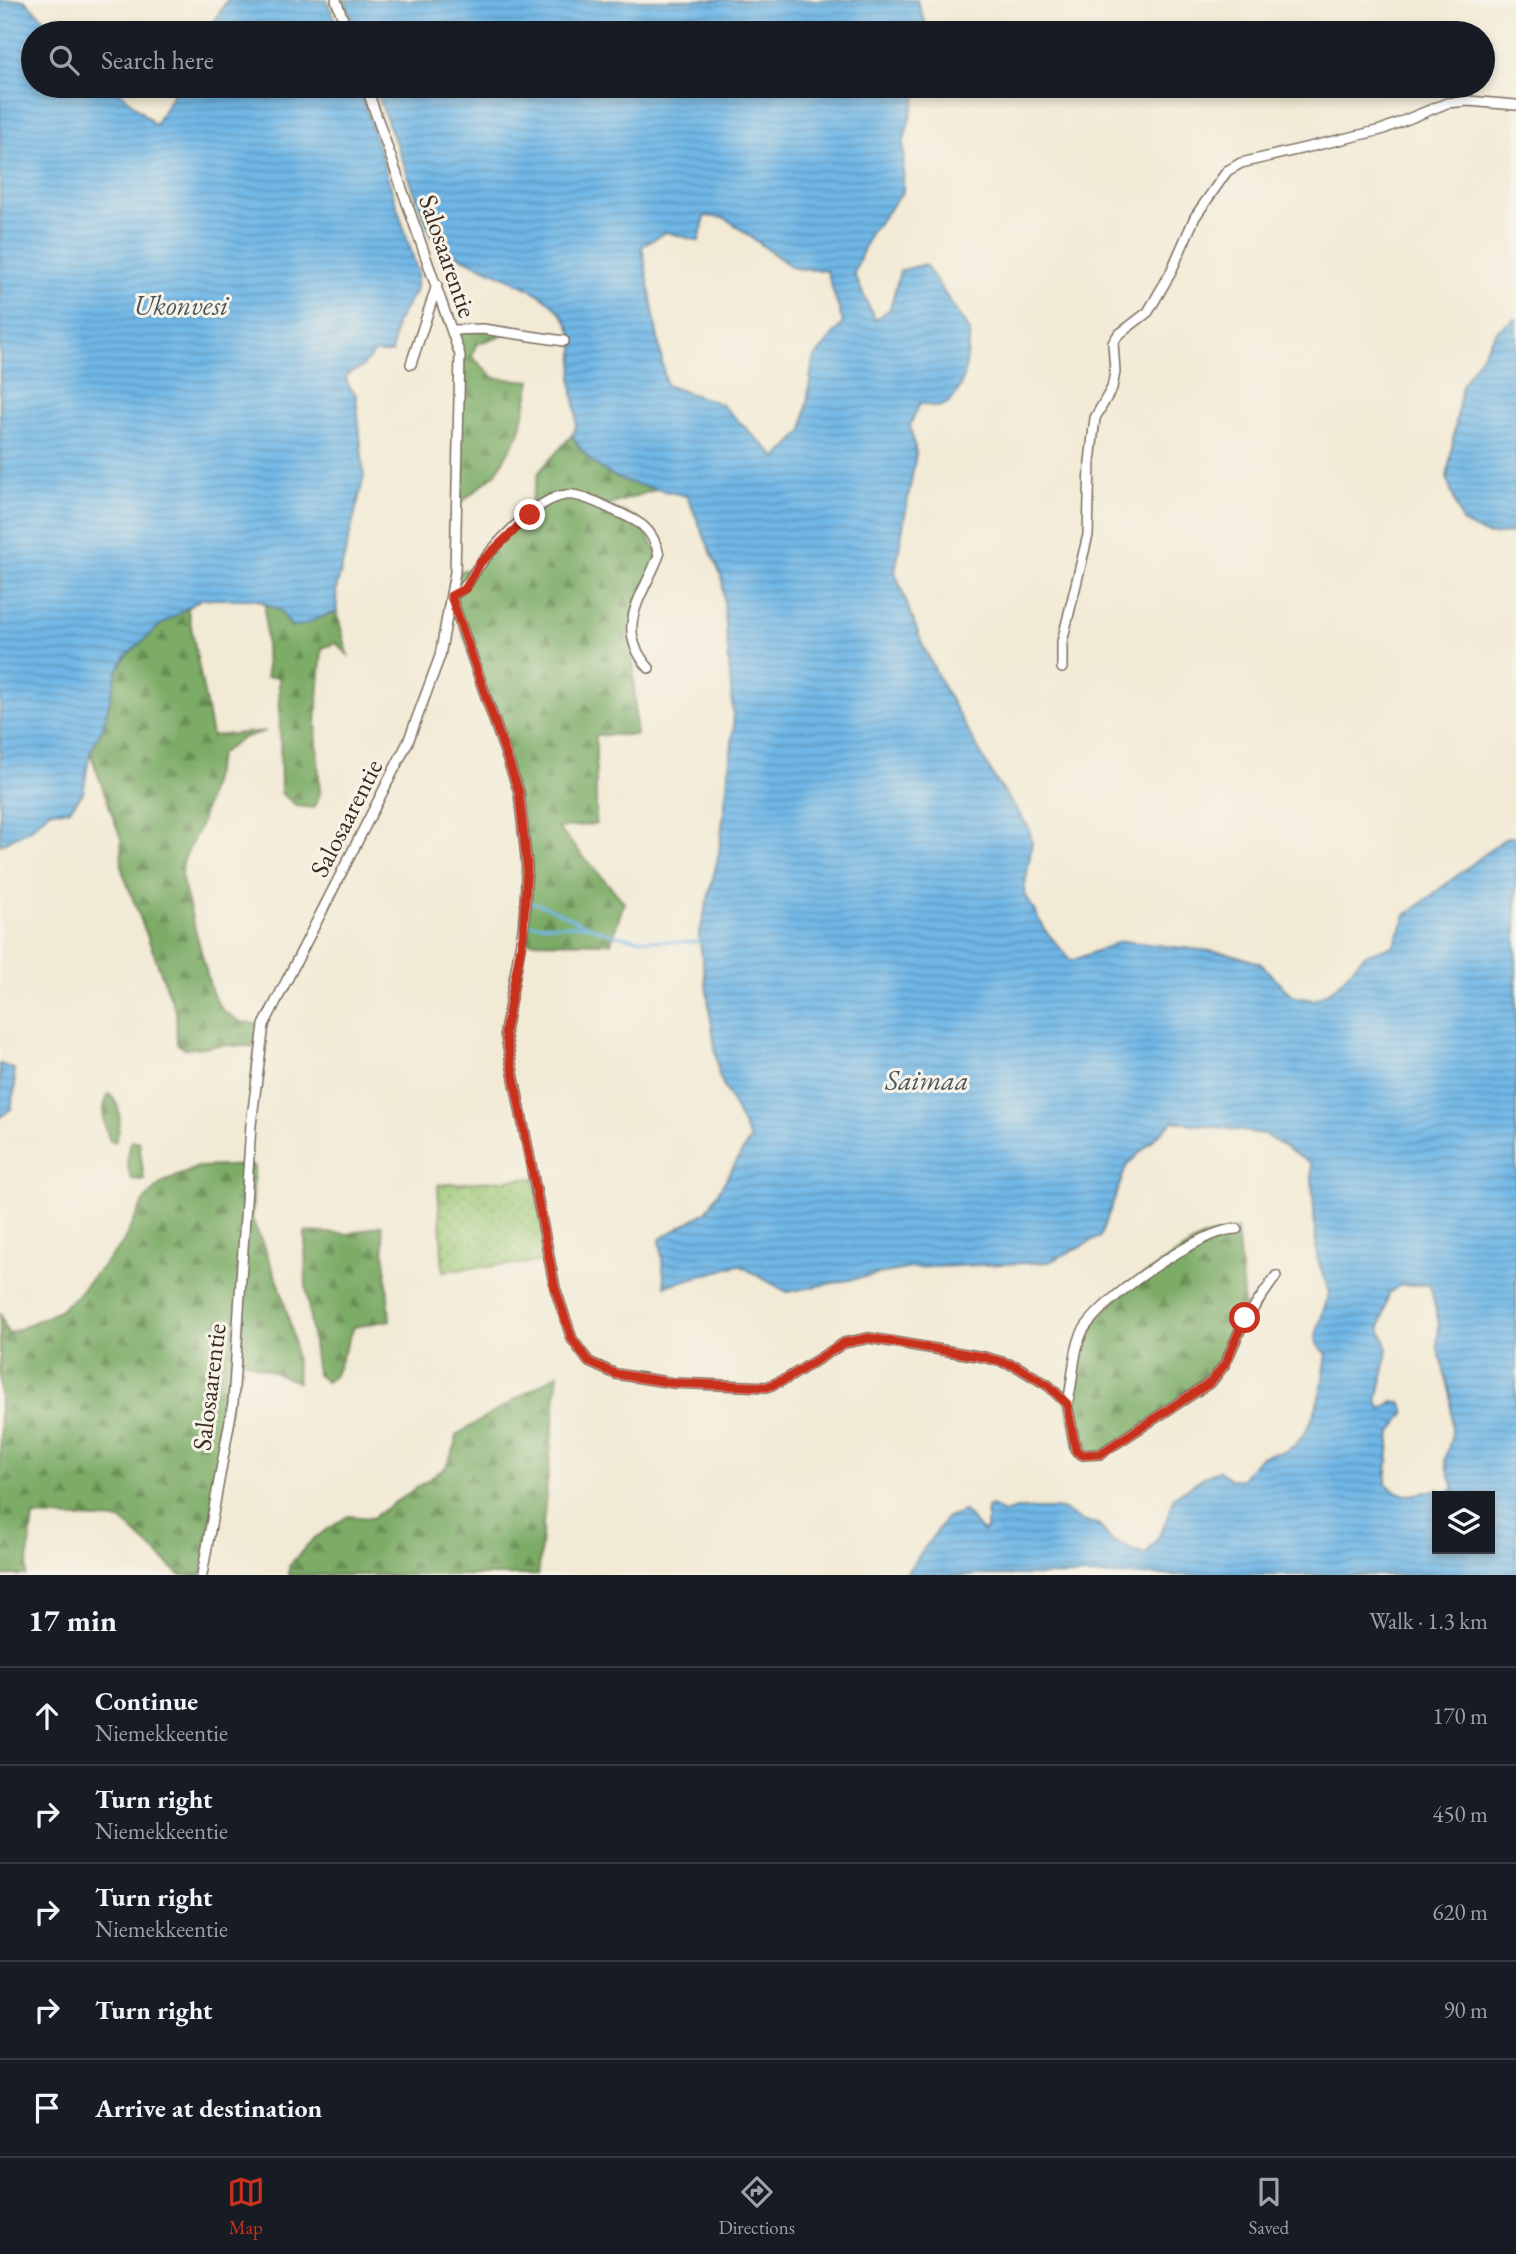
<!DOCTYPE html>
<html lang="en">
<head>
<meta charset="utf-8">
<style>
	:root { --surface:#171b24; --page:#20242c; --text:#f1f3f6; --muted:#9ea1a6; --line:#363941; --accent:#c8321e }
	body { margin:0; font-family:"EB Garamond",serif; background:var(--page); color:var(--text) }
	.controls { position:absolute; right:21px; bottom:21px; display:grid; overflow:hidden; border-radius:0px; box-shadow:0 4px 10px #0003 }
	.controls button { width:63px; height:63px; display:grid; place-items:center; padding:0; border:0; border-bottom:2px solid var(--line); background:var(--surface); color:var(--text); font:35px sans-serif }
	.stop { position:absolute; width:21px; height:21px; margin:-16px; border:5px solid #c8321e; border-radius:50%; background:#fff }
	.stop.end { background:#c8321e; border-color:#fff; box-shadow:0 2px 7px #0008 }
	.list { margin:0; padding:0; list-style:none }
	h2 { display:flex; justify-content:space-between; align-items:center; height:91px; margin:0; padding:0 28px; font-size:30px }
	h2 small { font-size:23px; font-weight:400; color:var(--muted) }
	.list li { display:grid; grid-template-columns:46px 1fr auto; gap:21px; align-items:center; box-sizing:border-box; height:98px; padding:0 28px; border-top:2px solid var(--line) }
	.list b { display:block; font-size:26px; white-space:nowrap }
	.list p { margin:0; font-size:23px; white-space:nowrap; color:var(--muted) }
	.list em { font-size:23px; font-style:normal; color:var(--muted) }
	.icon { flex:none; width:38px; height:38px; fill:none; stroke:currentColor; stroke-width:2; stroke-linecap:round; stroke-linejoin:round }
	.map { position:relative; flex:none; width:1516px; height:1575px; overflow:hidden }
	.search { position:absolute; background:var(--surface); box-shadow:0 4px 10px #0003; left:21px; right:21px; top:21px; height:77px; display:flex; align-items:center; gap:18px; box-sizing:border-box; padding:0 24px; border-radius:38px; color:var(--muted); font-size:26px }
	.sheet { height:581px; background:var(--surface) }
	nav { display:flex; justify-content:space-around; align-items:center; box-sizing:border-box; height:98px; border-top:2px solid var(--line); background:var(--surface); font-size:19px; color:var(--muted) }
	nav a { display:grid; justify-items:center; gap:4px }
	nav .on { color:var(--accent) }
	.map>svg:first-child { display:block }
</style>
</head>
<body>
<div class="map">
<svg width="1516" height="1575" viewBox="0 0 1516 1575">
	<defs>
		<pattern id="grass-dots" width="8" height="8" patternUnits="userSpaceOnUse" patternTransform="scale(1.75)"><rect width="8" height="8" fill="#9bc774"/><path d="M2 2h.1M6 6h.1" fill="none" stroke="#80a25f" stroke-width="1.8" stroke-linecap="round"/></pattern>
		<pattern id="forest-firs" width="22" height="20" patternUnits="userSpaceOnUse" patternTransform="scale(1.75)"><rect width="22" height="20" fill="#7cac66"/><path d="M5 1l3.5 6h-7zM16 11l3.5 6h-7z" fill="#678c53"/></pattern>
		<pattern id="water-rules" width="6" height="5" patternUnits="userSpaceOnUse" patternTransform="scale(1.75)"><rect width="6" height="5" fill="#6fb7e7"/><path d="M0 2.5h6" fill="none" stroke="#5c95bb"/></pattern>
	</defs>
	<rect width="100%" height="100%" fill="#f7f3e8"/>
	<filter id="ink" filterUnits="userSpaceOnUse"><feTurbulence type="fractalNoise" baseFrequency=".0143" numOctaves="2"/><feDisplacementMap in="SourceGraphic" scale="14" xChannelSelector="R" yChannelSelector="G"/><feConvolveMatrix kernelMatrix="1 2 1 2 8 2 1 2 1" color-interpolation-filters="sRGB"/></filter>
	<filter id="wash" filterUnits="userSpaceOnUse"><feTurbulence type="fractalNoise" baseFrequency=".00686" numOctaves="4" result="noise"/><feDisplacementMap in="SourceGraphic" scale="28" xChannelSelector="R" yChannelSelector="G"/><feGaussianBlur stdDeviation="1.57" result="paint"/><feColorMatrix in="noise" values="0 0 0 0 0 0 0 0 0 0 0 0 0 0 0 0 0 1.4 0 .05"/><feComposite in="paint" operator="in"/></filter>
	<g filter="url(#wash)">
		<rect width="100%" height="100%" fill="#f2ead5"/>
		<polygon fill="url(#grass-dots)" stroke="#6b7849" stroke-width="2" points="534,1178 550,1261 443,1271 438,1185"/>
		<g fill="url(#forest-firs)" stroke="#5c6b42" stroke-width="2">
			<polygon points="460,330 514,331 476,344 472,357 495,378 531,381 520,432 496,473 458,505"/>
			<path d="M 572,435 C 593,474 618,480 658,489 L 606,506 L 637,518 L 659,555 L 632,631 L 636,735 L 596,735 L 596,824 L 558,828 L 624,902 L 611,943 L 522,942 L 523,815 L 451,596 L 455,572 L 473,568 L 531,502 L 539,472 Z"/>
			<path d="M 265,604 L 280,610 L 291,626 C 307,629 321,612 337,613 L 348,655 L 336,643 L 322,648 L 316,724 L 320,794 L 314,808 L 297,806 L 281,793 L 279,677 L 267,677 Z"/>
			<path d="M 187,605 L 212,736 L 266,731 L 243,738 L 220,754 L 200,826 L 184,859 L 181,876 L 212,993 L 223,1011 L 241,1022 L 264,1025 L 261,1047 L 225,1045 L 185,1049 L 177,1044 L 176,1012 L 122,870 L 121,839 L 90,752 C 105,724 106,702 116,674 C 127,645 163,623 187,605 Z"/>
			<path d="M 109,1094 C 123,1105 121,1128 115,1142 L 110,1141 C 103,1123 100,1111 109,1094 Z"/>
			<path d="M 131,1141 L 139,1141 L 144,1180 L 131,1179 C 127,1165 125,1155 131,1141 Z"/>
			<polygon points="254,1165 252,1219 280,1286 293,1336 298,1382 237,1358 202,1575 180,1575 121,1520 33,1516 26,1575 0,1575 0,1313 8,1334 59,1311 76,1296 122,1244 144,1201 161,1183 198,1167"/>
			<polygon points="382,1225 390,1320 354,1327 335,1375 327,1382 317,1375 306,1287 305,1232 349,1234"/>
			<polygon points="1237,1229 1245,1318 1211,1382 1100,1454 1076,1451 1067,1404 1081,1336 1137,1280 1201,1238"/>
			<polygon points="558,1374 538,1575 289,1575 289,1566 313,1539 348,1516 372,1518 445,1468 456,1445 456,1435"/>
		</g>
		<g fill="url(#water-rules)" stroke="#557082" stroke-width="2" fill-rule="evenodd">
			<path d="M 0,0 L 24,0 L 59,33 L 33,33 L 33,86 L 114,86 L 155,125 L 178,86 L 359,86 L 418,273 L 415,292 L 396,324 L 392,353 L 374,353 L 361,368 L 349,373 L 346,377 L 349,387 L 356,395 L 364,477 L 336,590 L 337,613 C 321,612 307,629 291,626 L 280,610 L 255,599 L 201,599 L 158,627 L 125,657 L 117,672 L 103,727 L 90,752 L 83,793 L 69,810 L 49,811 L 32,828 L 0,845 Z"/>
			<polygon points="227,0 327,0 340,33 208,33"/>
			<polygon points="345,0 917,0 929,33 356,33"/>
			<path d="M 374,86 L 919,86 L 904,140 L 903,192 L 869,235 L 854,274 L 875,320 L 890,309 L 900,271 L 925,264 L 970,332 C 967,354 967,398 941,406 C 935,408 926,404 920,403 L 910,425 L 916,453 L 895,572 L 923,646 L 946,692 L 995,779 L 1029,828 L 1032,843 L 1024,892 L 1044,929 L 1071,961 L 1122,941 L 1228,953 L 1260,963 L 1292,996 L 1314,1000 L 1336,987 L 1364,955 L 1394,945 L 1406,915 L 1507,837 L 1516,838 L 1516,1575 L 905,1575 L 947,1517 L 964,1511 L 983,1532 L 987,1528 L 987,1508 L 992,1506 L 1003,1513 L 1017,1509 L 1062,1509 L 1081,1521 L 1098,1524 L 1111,1540 L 1143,1555 C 1159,1546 1169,1514 1174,1497 C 1191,1487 1200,1477 1218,1470 L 1230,1479 L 1242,1479 C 1249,1469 1257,1457 1269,1454 C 1274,1453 1281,1453 1286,1451 C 1316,1435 1323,1383 1327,1354 L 1317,1344 L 1316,1335 L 1329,1293 L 1317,1257 L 1311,1164 L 1264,1134 L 1173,1121 L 1127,1165 L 1100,1237 L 1049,1262 L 911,1268 L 787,1292 L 739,1265 L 665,1286 L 660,1239 L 707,1211 L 750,1139 L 719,1076 L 699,935 L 719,853 L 734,726 L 722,578 L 687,496 C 639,484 598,484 572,435 C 582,422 572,397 572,382 C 572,368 576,352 573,338 C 560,280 469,274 432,238 ZM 705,216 L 725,218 L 793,268 L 827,271 L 843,323 L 813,360 L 803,431 L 777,458 L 721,404 L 666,385 L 642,246 L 666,232 L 699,241 ZM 1400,1285 L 1430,1285 L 1439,1324 L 1437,1345 L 1451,1396 L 1452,1434 L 1445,1460 L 1454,1489 L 1444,1494 L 1438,1489 C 1415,1494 1404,1502 1386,1483 L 1391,1432 L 1405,1413 L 1402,1403 L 1393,1401 L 1382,1409 L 1377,1401 L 1388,1349 L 1380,1328 L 1389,1293 ZM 1437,1496 L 1490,1496 L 1490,1549 L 1437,1549 Z"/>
			<polygon points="1516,318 1516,528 1513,533 1487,535 1462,522 1447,479 1462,384 1498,330"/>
			<polygon points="0,1064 14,1069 15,1087 11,1109 0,1117"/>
		</g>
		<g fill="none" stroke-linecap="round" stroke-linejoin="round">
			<g stroke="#6fb7e7" stroke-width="2.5">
				<path d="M 528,902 C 551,905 567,918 588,926 C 624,941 662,942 700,942"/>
				<polyline points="527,924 587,926"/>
			</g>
		</g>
	</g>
	<g filter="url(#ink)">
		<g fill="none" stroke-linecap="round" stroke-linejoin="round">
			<defs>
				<g id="minor">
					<polyline points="336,0 348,33"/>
					<polyline points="452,330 483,329 564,341"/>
					<polyline points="411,364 437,285"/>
					<path d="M 649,668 C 612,627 644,595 659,555 C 653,527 638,521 613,510 C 600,504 588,497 573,495 C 543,491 500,540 482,562 C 468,578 472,585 451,596 L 519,792 L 527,866 L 524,924 L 505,1032 L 555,1288 L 572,1339 L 589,1362 L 616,1374 L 673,1383 L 767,1387 L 788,1378 L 844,1343 L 869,1338 L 984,1357 L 1016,1366 L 1049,1386 L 1067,1404 L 1076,1451 L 1083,1455 L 1100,1454 L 1211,1382 L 1225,1364 L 1243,1323 L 1276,1276"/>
					<polyline points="1062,668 1062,642 1088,535 1090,462 1095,418 1112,388 1115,372 1113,343 1118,335 1148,312 1170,274 1195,217 1227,171 1241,163 1381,130 1447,103 1468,101 1516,105"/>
					<path d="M 1067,1404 C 1074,1382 1072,1356 1081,1335 C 1094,1303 1202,1228 1237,1229"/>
					<polyline points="202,1575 233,1403 251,1125 264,1025 408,742 440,656 455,572 460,355 366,86"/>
				</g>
			</defs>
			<use href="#minor" stroke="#7b6d5e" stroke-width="12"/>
			<use href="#minor" stroke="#fff" stroke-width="9"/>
		</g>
	</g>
	<g fill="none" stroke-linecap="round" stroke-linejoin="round" filter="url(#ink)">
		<polyline stroke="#c8321e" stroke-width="9" points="530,515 480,563 466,588 451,596 519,792 527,866 523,936 505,1032 555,1288 572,1339 589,1362 616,1374 673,1383 767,1387 788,1378 844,1343 869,1338 984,1357 1016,1366 1049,1386 1067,1404 1076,1451 1083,1455 1100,1454 1211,1382 1225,1364 1245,1318"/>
	</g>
	<g text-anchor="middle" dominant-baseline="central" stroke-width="6" stroke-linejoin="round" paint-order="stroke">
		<g font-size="26" fill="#3b2a1e" stroke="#f7f3e8">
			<text transform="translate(448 256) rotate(71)">Salosaarentie</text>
			<text transform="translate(346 818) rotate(-63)">Salosaarentie</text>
			<text transform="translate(209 1387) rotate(-83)">Salosaarentie</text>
		</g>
		<g font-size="28" font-style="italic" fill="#4b545a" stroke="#f7f3e8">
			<text x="181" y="305">Ukonvesi</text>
			<text x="927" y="1080">Saimaa</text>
		</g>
	</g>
</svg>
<div class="controls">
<button><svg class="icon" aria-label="layers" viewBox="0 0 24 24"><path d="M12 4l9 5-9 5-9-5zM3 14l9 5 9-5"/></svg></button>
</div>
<div class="stop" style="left:1245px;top:1318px"></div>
<div class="stop end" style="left:530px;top:515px"></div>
<div class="search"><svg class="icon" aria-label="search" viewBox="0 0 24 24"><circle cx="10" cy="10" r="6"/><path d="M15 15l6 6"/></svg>Search here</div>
</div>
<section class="sheet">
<h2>17 min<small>Walk · 1.3 km</small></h2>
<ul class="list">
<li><svg class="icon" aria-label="ahead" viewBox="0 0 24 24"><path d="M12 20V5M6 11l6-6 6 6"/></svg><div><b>Continue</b><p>Niemekkeentie</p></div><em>170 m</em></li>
<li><svg class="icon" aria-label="right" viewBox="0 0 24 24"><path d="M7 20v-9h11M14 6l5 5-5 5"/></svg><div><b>Turn right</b><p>Niemekkeentie</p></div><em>450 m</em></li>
<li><svg class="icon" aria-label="right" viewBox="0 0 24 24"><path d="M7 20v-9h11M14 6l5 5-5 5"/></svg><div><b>Turn right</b><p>Niemekkeentie</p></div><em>620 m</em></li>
<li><svg class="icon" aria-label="right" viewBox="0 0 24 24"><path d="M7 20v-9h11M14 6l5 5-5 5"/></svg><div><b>Turn right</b></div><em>90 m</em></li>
<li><svg class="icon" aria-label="arrive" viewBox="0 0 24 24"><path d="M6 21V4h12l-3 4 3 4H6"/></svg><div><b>Arrive at destination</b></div></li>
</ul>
</section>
<nav>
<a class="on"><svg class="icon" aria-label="map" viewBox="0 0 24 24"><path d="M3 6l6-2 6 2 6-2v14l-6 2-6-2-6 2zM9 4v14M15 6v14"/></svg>Map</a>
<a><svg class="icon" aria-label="directions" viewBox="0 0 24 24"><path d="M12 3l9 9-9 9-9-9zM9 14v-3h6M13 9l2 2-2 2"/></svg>Directions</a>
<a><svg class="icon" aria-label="saved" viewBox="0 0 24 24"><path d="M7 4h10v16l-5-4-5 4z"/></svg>Saved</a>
</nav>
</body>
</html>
